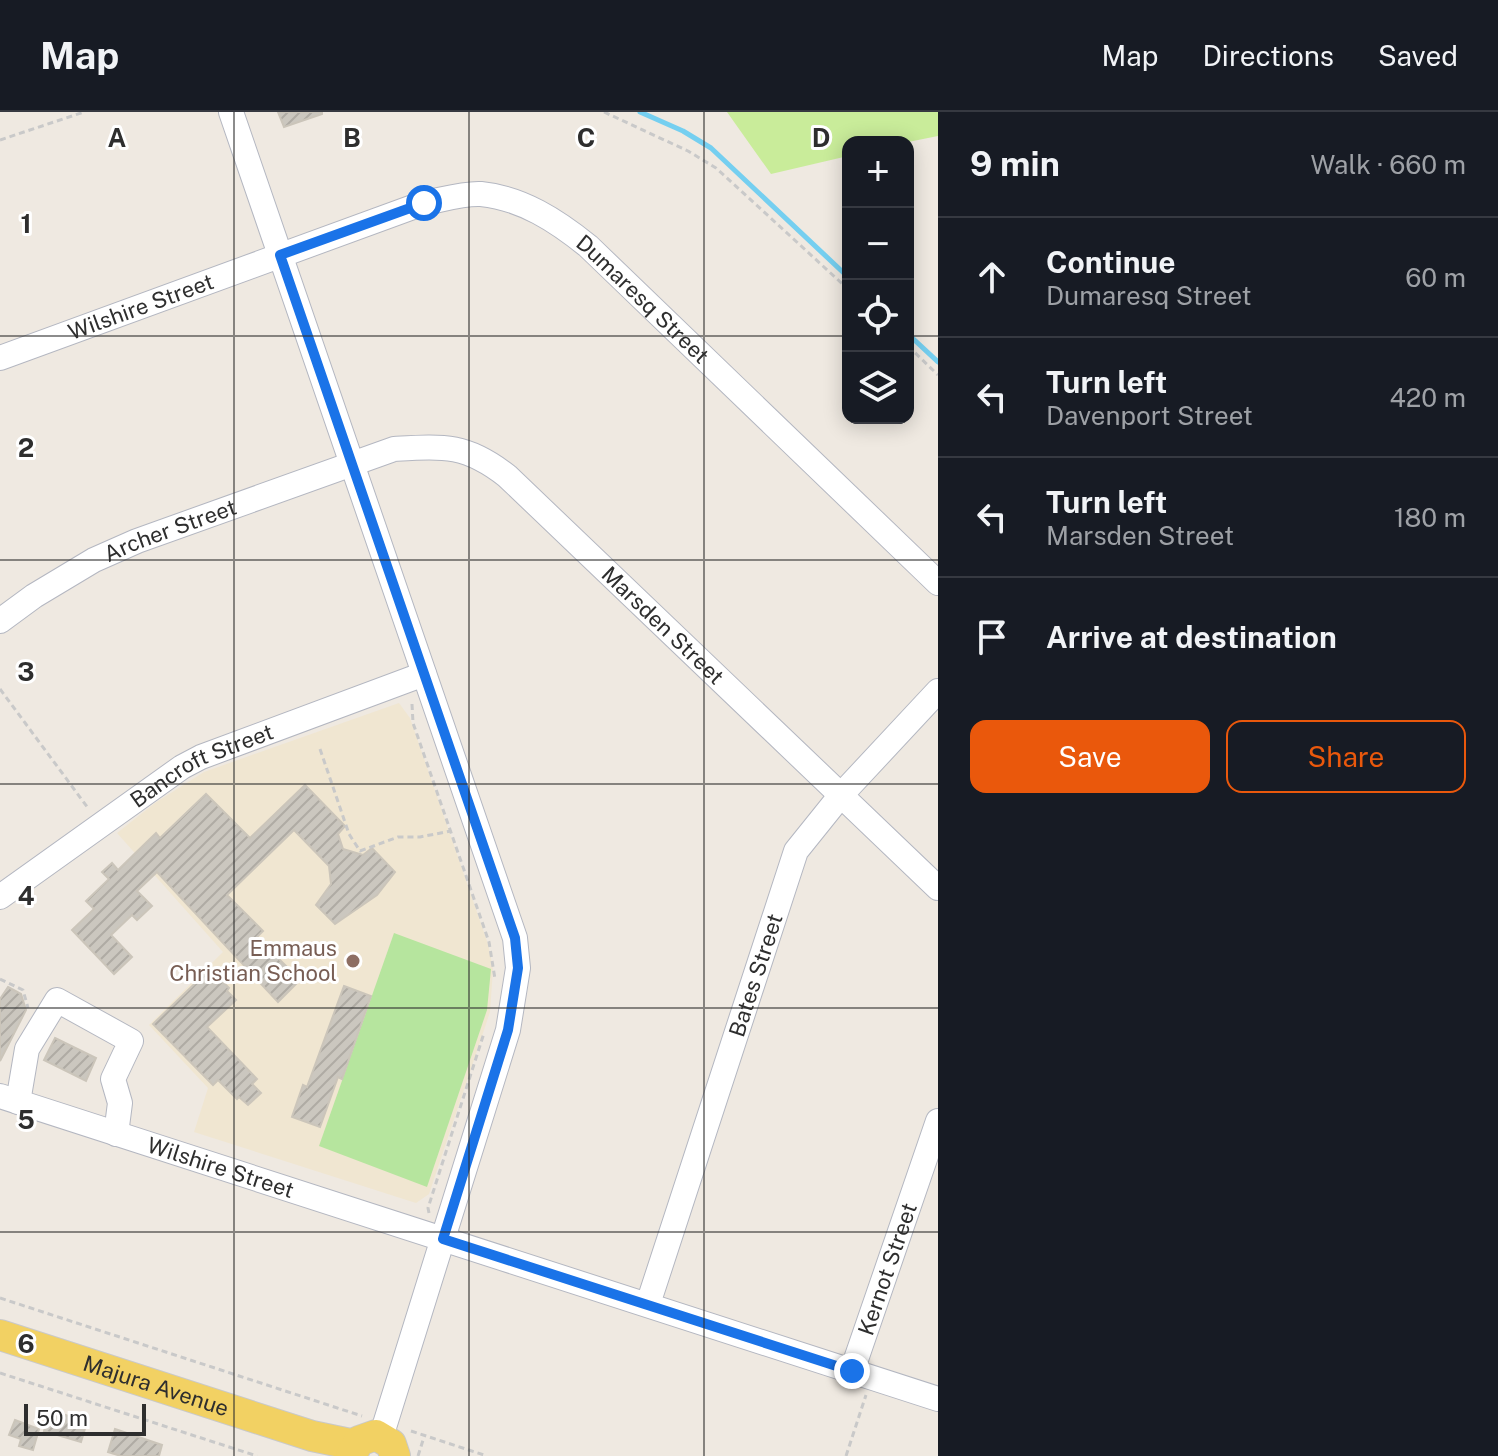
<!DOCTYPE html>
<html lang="en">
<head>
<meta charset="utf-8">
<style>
	:root { --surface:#171b24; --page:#242831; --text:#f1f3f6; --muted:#9ea1a6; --line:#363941; --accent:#ea580c }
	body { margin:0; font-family:"Public Sans",sans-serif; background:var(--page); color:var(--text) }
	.controls { position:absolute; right:24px; top:24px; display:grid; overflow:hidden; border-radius:16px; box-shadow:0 4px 20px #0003 }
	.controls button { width:72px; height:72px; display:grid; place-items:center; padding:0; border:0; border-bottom:2px solid var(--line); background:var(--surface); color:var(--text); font:40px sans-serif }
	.scale { position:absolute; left:24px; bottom:20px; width:122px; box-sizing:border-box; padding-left:8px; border:4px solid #2e2e2e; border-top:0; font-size:22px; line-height:28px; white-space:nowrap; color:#2e2e2e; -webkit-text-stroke:6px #fff; paint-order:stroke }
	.stop { position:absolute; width:24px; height:24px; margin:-18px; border:6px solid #1a73e8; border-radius:50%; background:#fff }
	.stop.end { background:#1a73e8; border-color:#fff; box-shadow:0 2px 8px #0008 }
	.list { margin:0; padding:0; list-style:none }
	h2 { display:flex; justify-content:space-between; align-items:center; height:104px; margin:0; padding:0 32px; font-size:34px }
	h2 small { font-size:26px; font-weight:400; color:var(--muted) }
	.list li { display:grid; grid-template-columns:52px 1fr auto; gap:24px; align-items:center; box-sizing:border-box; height:120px; padding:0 32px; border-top:2px solid var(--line) }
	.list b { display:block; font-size:30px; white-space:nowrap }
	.list p { margin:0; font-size:26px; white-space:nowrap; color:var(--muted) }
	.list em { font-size:26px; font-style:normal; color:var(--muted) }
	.actions { display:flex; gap:16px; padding:24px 32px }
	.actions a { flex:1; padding:18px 0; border:2px solid var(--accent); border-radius:16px; text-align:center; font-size:28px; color:var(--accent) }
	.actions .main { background:var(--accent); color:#fff }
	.icon { flex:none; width:44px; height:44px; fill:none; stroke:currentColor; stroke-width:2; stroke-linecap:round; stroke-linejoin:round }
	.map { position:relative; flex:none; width:938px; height:1344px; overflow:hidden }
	header { display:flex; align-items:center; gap:48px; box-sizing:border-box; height:112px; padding:0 40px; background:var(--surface); border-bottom:2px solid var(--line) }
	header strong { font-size:38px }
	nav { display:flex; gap:44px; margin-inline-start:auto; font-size:28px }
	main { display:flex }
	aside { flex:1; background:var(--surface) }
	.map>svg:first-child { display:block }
</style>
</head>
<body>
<header>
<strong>Map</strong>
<nav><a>Map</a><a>Directions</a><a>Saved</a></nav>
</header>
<main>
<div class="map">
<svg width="938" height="1344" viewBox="0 0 938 1344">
	<defs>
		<pattern id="building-hatch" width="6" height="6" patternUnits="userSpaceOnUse" patternTransform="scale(2)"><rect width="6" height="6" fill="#cbc7bf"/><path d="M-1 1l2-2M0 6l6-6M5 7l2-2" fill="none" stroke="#afaba4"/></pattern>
	</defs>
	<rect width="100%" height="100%" fill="#efe9e1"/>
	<polygon fill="#f0e6d1" points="399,591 410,606 488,832 493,857 490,900 429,1082 416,1091 194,1020 208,976 149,913 223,840 117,721 155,691 204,660"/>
	<polygon fill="#b6e59e" points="394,821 491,857 487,898 427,1075 319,1034"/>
	<polygon fill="#c9ec9a" points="727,0 938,0 938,24 908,30 848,30 848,44 771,62"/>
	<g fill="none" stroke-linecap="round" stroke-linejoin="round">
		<g stroke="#75cff0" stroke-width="5">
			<polyline points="640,0 683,19 711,36 848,165"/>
			<polyline points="908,222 938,250"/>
		</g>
	</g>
	<g fill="url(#building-hatch)" stroke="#cbc5ba" stroke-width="2">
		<polygon points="278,0 322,0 322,2 284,15"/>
		<polygon points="305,673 345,714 338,722 343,737 363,743 372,736 395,760 377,783 335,812 316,793 331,772 329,754 294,718 227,783 263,819 257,825 300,868 278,890 157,760 137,779 152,794 137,808 132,803 111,823 132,845 114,862 72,818 94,797 86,789 109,767 102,760 112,751 118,758 156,721 160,726 206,682 250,726"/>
		<polygon points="210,857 229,876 227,879 236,888 207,915 257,967 252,972 261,981 248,993 239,985 237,987 218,968 213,973 153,912"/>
		<polygon points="344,874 371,884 342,967 338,965 320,1015 292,1005 303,973 307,975"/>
		<polygon points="8,875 21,882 26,898 0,949 0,887"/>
		<polygon points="55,926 96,946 86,969 44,948"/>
		<polygon points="50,1298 87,1310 81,1330 44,1319"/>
		<polygon points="15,1308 39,1317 33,1338 19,1334 21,1327 9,1323"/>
		<polygon points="115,1317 162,1333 159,1344 121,1344 108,1340"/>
	</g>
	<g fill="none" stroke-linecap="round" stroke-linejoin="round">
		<defs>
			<g id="minor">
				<polyline points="231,0 515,826 518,856 508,918 381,1325"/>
				<path id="s1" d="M 0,246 L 424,91 C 441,88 463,81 481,82 C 522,86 557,109 588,134 L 938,471"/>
				<path id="s2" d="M 0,509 L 34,484 L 94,448 L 137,429 L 394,337 C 444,334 466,332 507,364 L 938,776"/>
				<path id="s3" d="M 0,785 L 182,655 L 201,645 L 424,562"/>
				<path id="s4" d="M 0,984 L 938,1287"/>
				<polyline points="18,990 27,937 57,888 131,929 113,967 120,991 116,1022"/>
				<path id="s5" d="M 648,1192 L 796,739 L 841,683 L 938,579"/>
				<path id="s6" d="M 852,1259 L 938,1009"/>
			</g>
			<g id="major">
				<path id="s7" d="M 0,1223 L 312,1324 L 355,1333"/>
				<polyline points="351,1344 359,1329 376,1323 391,1332 395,1344"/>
			</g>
		</defs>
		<use href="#minor" stroke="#b4b7c1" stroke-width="26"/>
		<use href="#major" stroke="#c9c9c9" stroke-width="32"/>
		<g stroke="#c9c9c9" stroke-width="3" stroke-dasharray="6 4" stroke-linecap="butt">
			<polyline points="604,0 688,39 716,56 848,177"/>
			<polyline points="0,28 84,0"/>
			<polyline points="908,234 938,263"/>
			<polyline points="0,577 88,696"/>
			<polyline points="412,592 413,611 489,830 495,867"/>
			<polyline points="320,637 349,722 360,739 398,725 420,725 451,719"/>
			<polyline points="0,867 23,878 28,896"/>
			<polyline points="429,1101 428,1096 484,921"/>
			<polyline points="0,1186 362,1304"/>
			<polyline points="0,1261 257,1344"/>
			<polyline points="411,1319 487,1344"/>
			<polyline points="418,1344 424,1325"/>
			<polyline points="846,1344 866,1283"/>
		</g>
		<use href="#minor" stroke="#fff" stroke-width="24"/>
		<use href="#major" stroke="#f2d163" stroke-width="30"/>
	</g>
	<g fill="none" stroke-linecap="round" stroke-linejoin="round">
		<polyline stroke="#1a73e8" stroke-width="10" points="424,91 280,143 515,826 518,856 508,918 443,1127 852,1259"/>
	</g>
	<path fill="none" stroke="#2e2e2e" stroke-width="2" stroke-opacity="0.55" d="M 234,0 L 234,1344M 469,0 L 469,1344M 704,0 L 704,1344M 0,224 L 848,224M 908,224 L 938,224M 0,448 L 938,448M 0,672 L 938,672M 0,896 L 938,896M 0,1120 L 938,1120"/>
	<circle fill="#8d6e63" stroke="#fff" stroke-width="3" cx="353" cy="849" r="8"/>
	<g text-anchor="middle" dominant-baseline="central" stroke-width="6" stroke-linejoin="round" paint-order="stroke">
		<g font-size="22" fill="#2e2e2e" stroke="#fff">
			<text stroke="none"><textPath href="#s1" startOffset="706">Dumaresq Street</textPath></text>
			<text stroke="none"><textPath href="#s1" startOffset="150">Wilshire Street</textPath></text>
			<text stroke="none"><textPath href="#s2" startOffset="194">Archer Street</textPath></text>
			<text stroke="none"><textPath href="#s2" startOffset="768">Marsden Street</textPath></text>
			<text stroke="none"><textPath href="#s3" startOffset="242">Bancroft Street</textPath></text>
			<text stroke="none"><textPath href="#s5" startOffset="346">Bates Street</textPath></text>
			<text stroke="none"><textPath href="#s4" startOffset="232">Wilshire Street</textPath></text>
			<text stroke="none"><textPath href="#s6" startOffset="108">Kernot Street</textPath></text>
			<text stroke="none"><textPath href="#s7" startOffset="164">Majura Avenue</textPath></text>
		</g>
		<g font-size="22" fill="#785e54" stroke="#fff" text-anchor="end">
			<text x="337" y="836">Emmaus<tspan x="337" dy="25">Christian School</tspan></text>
		</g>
	</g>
	<g font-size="26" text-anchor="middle" font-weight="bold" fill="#2e2e2e" stroke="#fff" stroke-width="6" stroke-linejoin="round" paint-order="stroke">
		<text x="117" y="35">A</text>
		<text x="352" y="35">B</text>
		<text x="586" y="35">C</text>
		<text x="821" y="35">D</text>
		<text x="26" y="121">1</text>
		<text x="26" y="345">2</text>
		<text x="26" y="569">3</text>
		<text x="26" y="793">4</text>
		<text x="26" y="1017">5</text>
		<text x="26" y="1241">6</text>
	</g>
</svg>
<div class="controls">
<button>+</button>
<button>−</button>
<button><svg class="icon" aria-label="locate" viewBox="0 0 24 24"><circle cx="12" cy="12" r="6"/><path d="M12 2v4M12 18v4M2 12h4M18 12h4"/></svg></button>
<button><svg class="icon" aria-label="layers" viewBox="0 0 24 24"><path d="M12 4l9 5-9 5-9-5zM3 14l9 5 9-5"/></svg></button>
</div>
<div class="scale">50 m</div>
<div class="stop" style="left:424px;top:91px"></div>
<div class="stop end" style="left:852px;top:1259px"></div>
</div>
<aside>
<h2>9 min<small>Walk · 660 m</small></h2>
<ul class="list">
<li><svg class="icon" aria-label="ahead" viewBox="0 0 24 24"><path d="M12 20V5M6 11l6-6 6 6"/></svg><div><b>Continue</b><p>Dumaresq Street</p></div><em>60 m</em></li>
<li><svg class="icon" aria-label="left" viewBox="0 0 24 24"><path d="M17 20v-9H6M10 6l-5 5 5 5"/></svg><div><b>Turn left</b><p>Davenport Street</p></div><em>420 m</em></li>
<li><svg class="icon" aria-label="left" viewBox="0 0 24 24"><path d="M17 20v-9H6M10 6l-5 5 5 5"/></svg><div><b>Turn left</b><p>Marsden Street</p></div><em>180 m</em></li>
<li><svg class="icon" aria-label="arrive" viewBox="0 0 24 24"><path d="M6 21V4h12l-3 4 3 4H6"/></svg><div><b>Arrive at destination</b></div></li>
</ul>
<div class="actions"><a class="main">Save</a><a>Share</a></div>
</aside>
</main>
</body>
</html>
